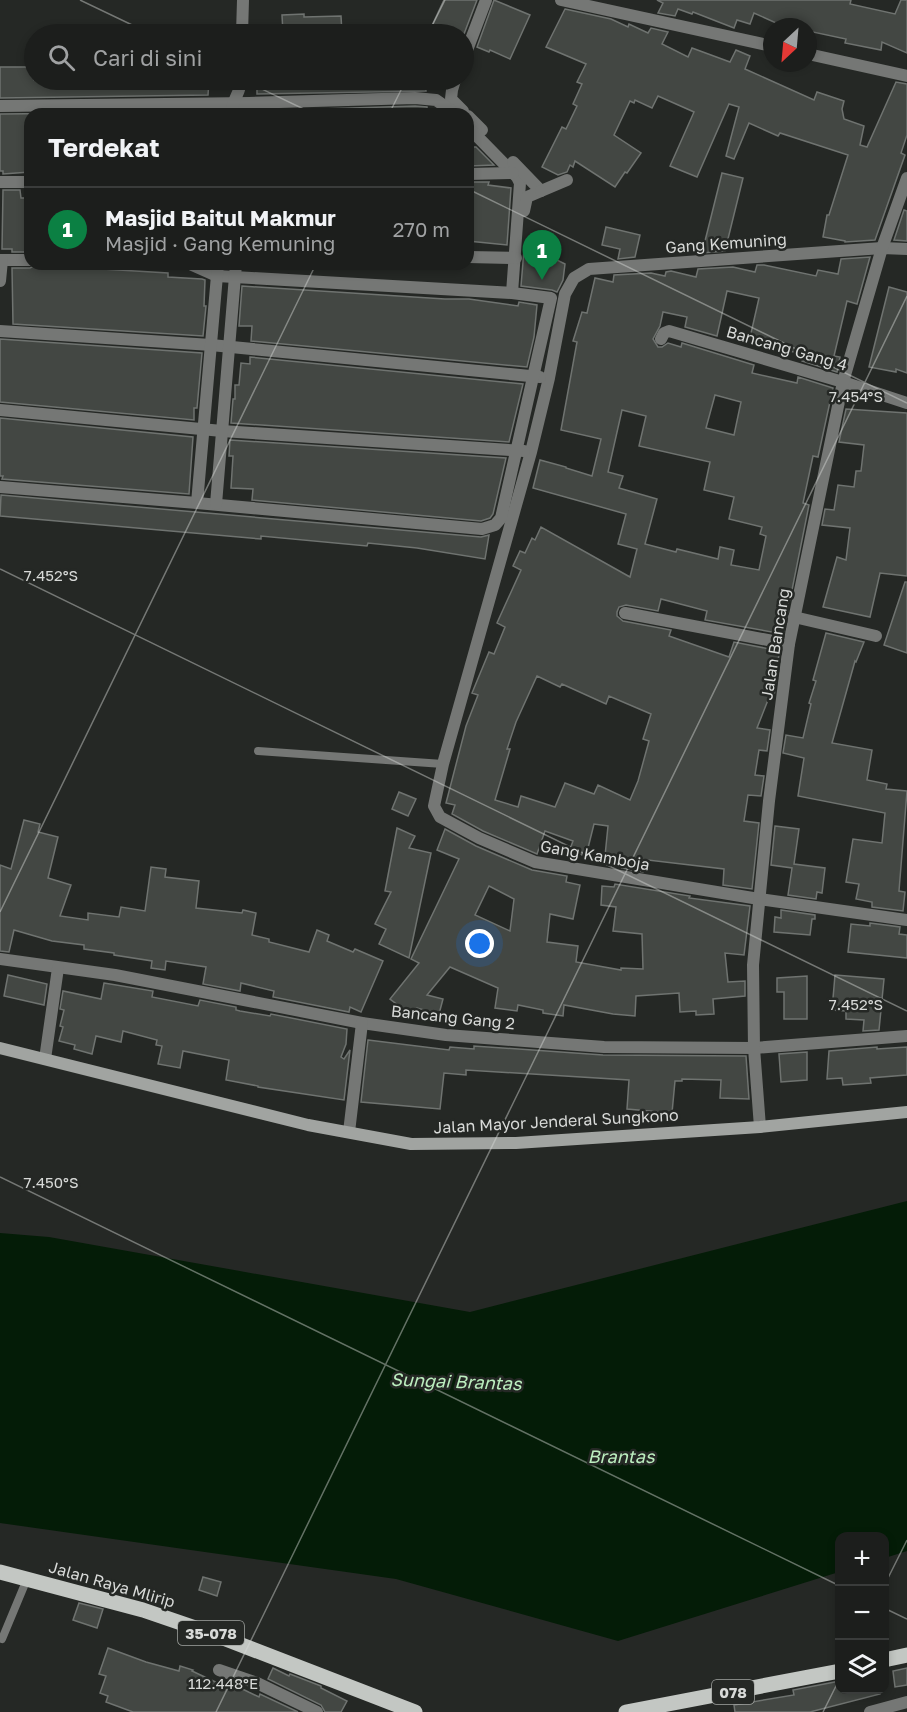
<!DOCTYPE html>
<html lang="id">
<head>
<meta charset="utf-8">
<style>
	:root { --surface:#1c1e1c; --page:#252725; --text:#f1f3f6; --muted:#a0a2a3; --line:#3a3c3b; --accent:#0b8043 }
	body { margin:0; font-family:"Golos Text",sans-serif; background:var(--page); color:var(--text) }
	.controls { position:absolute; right:18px; bottom:18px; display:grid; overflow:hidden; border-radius:12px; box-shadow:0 3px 9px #0003 }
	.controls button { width:54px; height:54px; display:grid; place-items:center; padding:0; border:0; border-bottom:2px solid var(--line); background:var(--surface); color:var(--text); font:30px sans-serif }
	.compass { position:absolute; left:763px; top:18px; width:54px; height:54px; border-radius:50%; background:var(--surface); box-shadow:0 3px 9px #0003; rotate:206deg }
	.you { position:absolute; left:480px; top:944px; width:21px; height:21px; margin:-15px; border:4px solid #fff; border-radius:50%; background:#1a73e8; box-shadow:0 0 0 9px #1a73e833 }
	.badge { display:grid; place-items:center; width:39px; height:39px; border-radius:50%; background:var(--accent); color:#fff; font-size:20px; font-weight:700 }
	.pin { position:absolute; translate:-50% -50px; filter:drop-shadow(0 2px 3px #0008) }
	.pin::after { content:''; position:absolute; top:32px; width:21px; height:18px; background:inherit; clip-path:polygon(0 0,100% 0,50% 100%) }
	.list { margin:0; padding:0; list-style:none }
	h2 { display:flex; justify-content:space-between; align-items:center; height:78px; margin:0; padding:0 24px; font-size:26px }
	h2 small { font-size:20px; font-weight:400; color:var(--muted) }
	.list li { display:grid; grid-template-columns:39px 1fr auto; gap:18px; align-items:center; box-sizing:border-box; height:84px; padding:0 24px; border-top:2px solid var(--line) }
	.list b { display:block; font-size:22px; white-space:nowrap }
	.list p { margin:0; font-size:20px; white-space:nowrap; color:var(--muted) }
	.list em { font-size:20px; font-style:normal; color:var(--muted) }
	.icon { flex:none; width:33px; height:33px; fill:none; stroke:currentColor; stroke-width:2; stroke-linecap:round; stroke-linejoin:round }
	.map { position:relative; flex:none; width:907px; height:1712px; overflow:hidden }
	.search { position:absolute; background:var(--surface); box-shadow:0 3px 9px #0003; left:24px; top:24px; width:450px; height:66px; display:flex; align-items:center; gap:15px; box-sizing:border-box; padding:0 21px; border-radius:33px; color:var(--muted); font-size:22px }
	.panel { position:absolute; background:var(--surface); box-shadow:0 3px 9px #0003; left:24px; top:108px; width:450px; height:162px; border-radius:18px }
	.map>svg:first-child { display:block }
</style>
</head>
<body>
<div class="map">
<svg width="907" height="1712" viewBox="0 0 907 1712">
	<rect width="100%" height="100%" fill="#252825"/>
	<polygon fill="#041c07" points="907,1201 907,1551 885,1558 884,1536 840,1536 839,1572 618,1641 396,1579 0,1523 0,1233 49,1237 470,1312"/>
	<g fill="#434743" stroke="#6f7370" stroke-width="1.5" fill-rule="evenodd">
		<polygon points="444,0 477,0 464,34 428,34"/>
		<polygon points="494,0 530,15 510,59 490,50 489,52 477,47"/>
		<polygon points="657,0 851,0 850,4 895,14 901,0 907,0 907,53 882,42 881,50 845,43 846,39 808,31 808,27 785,27 754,13 750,24 737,20 734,28 693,12 692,14 678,9 675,16 658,13 663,3"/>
		<polygon points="565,9 611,19 628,27 629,24 648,33 651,28 668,32 662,44 688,57 692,48 730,62 736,50 750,56 745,69 814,100 817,92 844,101 842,109 844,119 864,126 860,145 867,147 896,82 907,84 907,135 901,153 905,155 875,240 845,242 845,241 823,237 827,215 829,215 848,155 780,133 778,136 749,123 734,159 726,156 739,107 729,104 697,177 670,166 694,112 658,96 652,108 635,100 634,103 630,101 614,135 641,153 627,173 625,172 615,187 575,161 573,167 570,165 567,172 558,175 542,167 562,127 566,129 577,106 573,104 582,84 577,82 586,64 546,47"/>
		<polygon points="304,14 304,17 341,16 342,34 283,34 282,15"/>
		<polygon points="0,67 34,67 34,80 209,80 208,95 0,98"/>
		<polygon points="257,80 425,80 426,91 257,94"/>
		<polygon points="415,106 427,107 427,114 258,114 258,111"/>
		<polygon points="208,112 208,114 30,114 30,172 3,174 3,171 0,171 0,114"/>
		<polygon points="469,147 476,147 494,165 469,166"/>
		<polygon points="722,173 743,178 725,251 702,253"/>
		<polygon points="468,182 489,182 488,185 511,188 507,245 468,241"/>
		<polygon points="3,190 20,190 21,198 30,198 30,252 12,252 12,249 2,249"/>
		<polygon points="904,210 907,211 907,241 894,240"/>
		<polygon points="606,227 640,235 635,257 618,259 620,249 602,245"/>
		<polygon points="524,250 541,252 565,264 563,280 557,292 552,290 521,286"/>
		<path d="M 870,257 L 857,304 L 847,301 L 834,356 L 840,357 L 837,372 L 802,361 L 803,354 L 749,342 L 759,298 L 727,291 L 717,336 L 685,327 L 687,317 L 663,312 L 660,326 L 653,339 L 658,347 L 662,347 L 668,343 L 681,347 L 682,343 L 754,365 L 752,373 L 797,383 L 798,377 L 833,388 L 818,457 L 813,456 L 803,503 L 809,505 L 790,600 L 785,609 L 788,610 L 783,634 L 705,620 L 707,611 L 661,599 L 658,611 L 626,605 L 619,607 L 617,612 L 617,616 L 623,621 L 671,630 L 669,636 L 729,657 L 734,642 L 780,651 L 773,681 L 776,682 L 774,696 L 770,695 L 757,728 L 770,730 L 767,751 L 759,750 L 755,775 L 764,776 L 761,796 L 748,795 L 744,821 L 759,823 L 752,889 L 723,885 L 724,869 L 648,860 L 643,872 L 622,868 L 624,865 L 605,856 L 608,826 L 594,824 L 588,848 L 585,847 L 582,855 L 570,849 L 573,841 L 545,831 L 537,854 L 483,831 L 452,814 L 455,805 L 446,803 L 466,726 L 478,695 L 472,693 L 489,652 L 494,654 L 505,627 L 497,623 L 521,570 L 513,566 L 520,551 L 525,553 L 532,538 L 535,540 L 541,527 L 630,577 L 637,549 L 618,544 L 626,514 L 533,488 L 540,460 L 566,467 L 566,468 L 592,476 L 601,439 L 561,430 L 577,342 L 573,341 L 582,312 L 587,313 L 595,278 L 613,282 L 614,275 L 651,273 L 665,276 L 666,272 L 671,271 L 696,277 L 698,269 L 733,267 L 755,272 L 757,265 L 764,265 L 816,276 L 818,270 L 838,274 L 841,259 ZM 715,395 L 741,402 L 734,435 L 706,428 ZM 622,410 L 646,416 L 639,446 L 710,462 L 704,490 L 734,497 L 729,519 L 762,527 L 760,534 L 766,536 L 759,570 L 731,565 L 734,550 L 720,547 L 718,559 L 677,549 L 676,552 L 645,544 L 657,499 L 619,488 L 623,476 L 608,472 ZM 537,676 L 560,687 L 562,684 L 606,704 L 609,696 L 651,714 L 643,739 L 649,741 L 638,781 L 630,800 L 598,785 L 594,794 L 565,783 L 555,807 L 521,796 L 518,807 L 495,800 L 510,749 L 507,749 L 516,722 Z"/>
		<polygon points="36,265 168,273 168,277 202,279 205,280 204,306 206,306 203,336 13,324 12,268 30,268"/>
		<polygon points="242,286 445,299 469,299 518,306 519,302 537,305 534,337 527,367 251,341 252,326 239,326"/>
		<polygon points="889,287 907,292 907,373 896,369 896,372 869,367"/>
		<polygon points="0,339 202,353 197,408 194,408 194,420 0,402"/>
		<polygon points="250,357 523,384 509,442 231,423 233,399 235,399 235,385 239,385 241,363 250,364"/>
		<polygon points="846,409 907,413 907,576 880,573 870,617 823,607 837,557 846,560 850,528 822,525 825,509 834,510 838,485 854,487 856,471 861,471 864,445 839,442"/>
		<polygon points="0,418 193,437 189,494 2,479 3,476 0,476"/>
		<polygon points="230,440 506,458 493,514 490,518 481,521 252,500 253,489 231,488 233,456 229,456"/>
		<polygon points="1,495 481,537 489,535 485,559 417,548 368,543 367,546 261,536 261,539 0,516"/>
		<polygon points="905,582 907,582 907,653 884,645"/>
		<polygon points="826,633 864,642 856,662 855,661 832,743 872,750 867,780 887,784 886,789 907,791 899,891 905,892 903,911 872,907 872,902 856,899 859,884 846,882 853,839 882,843 885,813 798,796 804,758 783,753 786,735 803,738 811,704 809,703 816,681 813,680"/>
		<polygon points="399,792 416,799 408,816 392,809"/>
		<polygon points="24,820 40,824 38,832 58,837 48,878 71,885 60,916 88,920 88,913 119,917 121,907 145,911 151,867 166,869 165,877 199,881 196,908 242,913 243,910 256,913 252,935 269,939 269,942 309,952 317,930 329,935 327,941 353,952 355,949 383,961 361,1012 350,1007 349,1012 273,997 274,991 241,983 240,991 203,984 206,967 166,961 165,970 151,968 152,961 114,955 114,953 84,949 84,945 52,941 14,930 9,952 0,951 0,865 11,869"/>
		<polygon points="775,826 799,829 794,864 825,868 822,893 817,892 816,899 788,895 792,868 771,865"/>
		<polygon points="397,828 415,836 409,848 431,853 409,958 379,944 386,929 375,924 391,892 385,891"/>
		<path d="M 445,829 L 476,846 L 532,870 L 567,876 L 566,882 L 580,885 L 573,919 L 550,914 L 547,942 L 578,946 L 576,962 L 621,970 L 621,968 L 643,969 L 642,934 L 613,931 L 616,907 L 601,905 L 602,886 L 614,887 L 615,884 L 690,896 L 689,898 L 750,906 L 744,955 L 725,953 L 728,982 L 745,981 L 745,996 L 713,999 L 714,1014 L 696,1015 L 696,1011 L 680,1012 L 679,993 L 636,996 L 635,1016 L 613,1014 L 564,1005 L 563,1016 L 543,1013 L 543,1010 L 518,1005 L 517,1011 L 495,1008 L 498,988 L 450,967 L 427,995 L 443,999 L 439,1014 L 417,1008 L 411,1015 L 390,999 L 419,963 L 411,959 L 459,859 L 437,850 ZM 489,886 L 514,899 L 510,931 L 475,915 Z"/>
		<polygon points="781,910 815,915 815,919 812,919 810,935 774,932 775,917 781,918"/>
		<polygon points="870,923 900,927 899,934 907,935 907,958 848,952 851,924 870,926"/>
		<polygon points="8,975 47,984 44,1005 4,996"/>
		<polygon points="835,975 884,979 879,1030 863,1031 864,1020 846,1019 846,1011 832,1010"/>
		<polygon points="807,976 807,1019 784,1019 784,992 777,992 777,978"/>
		<polygon points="104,983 153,991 152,997 198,1006 200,1000 236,1007 236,1010 240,1011 270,1016 271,1014 347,1029 346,1044 341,1057 344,1059 350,1050 344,1100 258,1087 258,1086 226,1080 229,1060 183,1051 180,1068 158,1064 162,1046 156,1045 157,1040 123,1031 121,1042 96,1036 92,1054 74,1049 75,1045 59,1041 63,1027 60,1026 64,1010 60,1009 63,991 101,999"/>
		<polygon points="368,1040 449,1050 450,1047 474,1049 474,1046 603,1055 746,1056 749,1099 720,1098 721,1080 682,1079 682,1081 675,1081 672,1113 627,1109 629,1080 466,1070 466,1075 444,1073 440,1109 361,1102"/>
		<polygon points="877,1047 877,1049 907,1047 907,1075 870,1078 871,1083 843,1085 842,1078 827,1079 829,1051"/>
		<polygon points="807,1052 807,1080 781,1082 779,1054"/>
		<polygon points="203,1577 221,1582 217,1596 199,1590"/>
		<polygon points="79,1603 103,1609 97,1628 73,1620"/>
		<polygon points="108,1648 146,1662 179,1671 180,1666 193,1670 192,1671 224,1686 227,1681 230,1683 259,1697 260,1694 298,1712 133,1712 106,1702 108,1696 100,1693 106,1676 99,1674"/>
		<polygon points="273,1668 289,1676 290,1674 321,1686 321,1688 347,1701 341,1712 325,1712 321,1705 268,1679"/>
		<polygon points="907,1668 907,1685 895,1687 893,1671"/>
		<polygon points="840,1681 840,1689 880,1689 880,1694 810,1712 735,1712 734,1705 794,1695 793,1690"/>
	</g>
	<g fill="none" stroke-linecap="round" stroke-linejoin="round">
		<g stroke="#757775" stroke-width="8">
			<polyline points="258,751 443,764"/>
			<polyline points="2,1639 27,1579"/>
		</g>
		<g stroke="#757775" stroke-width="12">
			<polyline points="561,0 772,46"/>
			<polyline points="242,34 243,0"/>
			<polyline points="808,54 907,76"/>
			<polyline points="464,58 486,0"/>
			<polyline points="455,80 452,90 451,99 463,111"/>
			<polyline points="0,106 249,103 415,98 436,100 456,114"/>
			<path d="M 231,114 C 232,100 241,92 241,80"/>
			<polyline points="468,116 482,130"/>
			<polyline points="468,127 517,177 520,183 512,293"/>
			<polyline points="513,162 541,191 527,197 524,211"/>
			<polyline points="468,174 513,173"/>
			<polyline points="0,182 30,182"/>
			<polyline points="541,191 567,180"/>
			<polyline points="907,249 882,248 589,269 574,278 565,294 549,378 531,452 443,764 434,806 440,817 479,838 535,862 759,899 907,920"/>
			<polyline points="468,257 516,258"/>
			<polyline points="0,260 30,260"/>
			<polyline points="0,281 2,260"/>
			<polyline points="0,331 211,345 540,377"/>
			<polyline points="661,339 664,333 669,331 843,382 907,403"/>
			<polyline points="0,410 222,431 524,451"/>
			<polyline points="0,487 197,503 482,529 495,525 501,518 551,298 512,293 217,276 190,264"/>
			<polyline points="197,503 218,264"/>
			<polyline points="216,504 236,264"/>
			<polyline points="625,613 789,644"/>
			<polyline points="794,617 876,636"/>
			<polyline points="0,959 115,975 362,1023 446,1035 604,1047 754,1048 907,1036"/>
			<polyline points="45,1059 58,968"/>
			<polyline points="349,1132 362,1023"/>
			<polyline points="219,1670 257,1683 317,1712"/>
			<polyline points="870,1712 907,1702"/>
		</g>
		<polyline stroke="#757775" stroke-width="12" points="760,1127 754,1048 753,965 769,801 789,644 843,382 882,248 907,178"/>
		<polyline stroke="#a1a4a1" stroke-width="12" points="0,1048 308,1125 411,1144 516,1143 760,1127 907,1112"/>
		<g stroke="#c3c7c3" stroke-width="15">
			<polyline points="0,1572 143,1610 213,1634 415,1712"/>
			<polyline points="884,1660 907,1655"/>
			<polyline points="626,1712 840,1671"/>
		</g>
	</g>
	<path fill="none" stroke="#d8dad8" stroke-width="1.5" stroke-opacity="0.45" d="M 80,0 L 151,34M 428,34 L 445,0M 243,80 L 314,114M 389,114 L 406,80M 468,189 L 907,403M 0,569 L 907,1011M 0,912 L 316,264M 0,1177 L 840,1586M 884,1586 L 907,1540M 884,1608 L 907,1619M 216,1712 L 907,296M 823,1712 L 840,1678"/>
	<g text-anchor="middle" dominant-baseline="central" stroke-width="5" stroke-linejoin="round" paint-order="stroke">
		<g fill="#252825" stroke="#a2a5a2" stroke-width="1.5">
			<rect x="178" y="1621" width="66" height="24" rx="4.5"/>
			<rect x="712" y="1680" width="42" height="24" rx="4.5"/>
		</g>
		<g font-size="15" font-weight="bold" fill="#d8dad8">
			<text x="211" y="1633">35-078</text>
			<text x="733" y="1692">078</text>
		</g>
		<g font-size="16" fill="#d8dad8" stroke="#252825">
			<text transform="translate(726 243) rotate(-4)">Gang Kemuning</text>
			<text transform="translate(787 348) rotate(16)">Bancang Gang 4</text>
			<text transform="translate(775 644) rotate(-81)">Jalan Bancang</text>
			<text transform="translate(595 855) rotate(10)">Gang Kamboja</text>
			<text transform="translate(453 1017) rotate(6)">Bancang Gang 2</text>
			<text transform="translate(556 1121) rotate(-3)">Jalan Mayor Jenderal Sungkono</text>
			<text transform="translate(112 1584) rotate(16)">Jalan Raya Mlirip</text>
		</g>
		<g font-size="18" font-style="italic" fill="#bceebf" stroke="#252825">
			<text transform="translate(456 1381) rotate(2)">Sungai Brantas</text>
			<text x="621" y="1456">Brantas</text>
		</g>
	</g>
	<g font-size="15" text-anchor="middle" fill="#d8dad8" stroke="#252825" stroke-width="5" stroke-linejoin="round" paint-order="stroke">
		<text x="856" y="402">7.454°S</text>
		<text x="51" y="581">7.452°S</text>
		<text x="856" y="1010">7.452°S</text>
		<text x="51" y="1188">7.450°S</text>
		<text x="223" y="1689">112.448°E</text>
	</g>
</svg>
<div class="controls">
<button>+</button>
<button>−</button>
<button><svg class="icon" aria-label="layers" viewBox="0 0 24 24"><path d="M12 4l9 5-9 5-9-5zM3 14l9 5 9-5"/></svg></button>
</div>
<svg class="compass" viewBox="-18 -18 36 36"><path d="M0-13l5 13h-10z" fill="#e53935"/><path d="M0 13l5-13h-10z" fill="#a0a2a3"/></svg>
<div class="you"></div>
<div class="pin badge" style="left:542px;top:280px">1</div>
<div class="search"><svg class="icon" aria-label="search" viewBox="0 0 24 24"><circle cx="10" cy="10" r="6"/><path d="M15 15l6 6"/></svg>Cari di sini</div>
<section class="panel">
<h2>Terdekat<small></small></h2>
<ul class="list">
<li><span class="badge">1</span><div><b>Masjid Baitul Makmur</b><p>Masjid · Gang Kemuning</p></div><em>270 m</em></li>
</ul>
</section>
</div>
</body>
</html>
